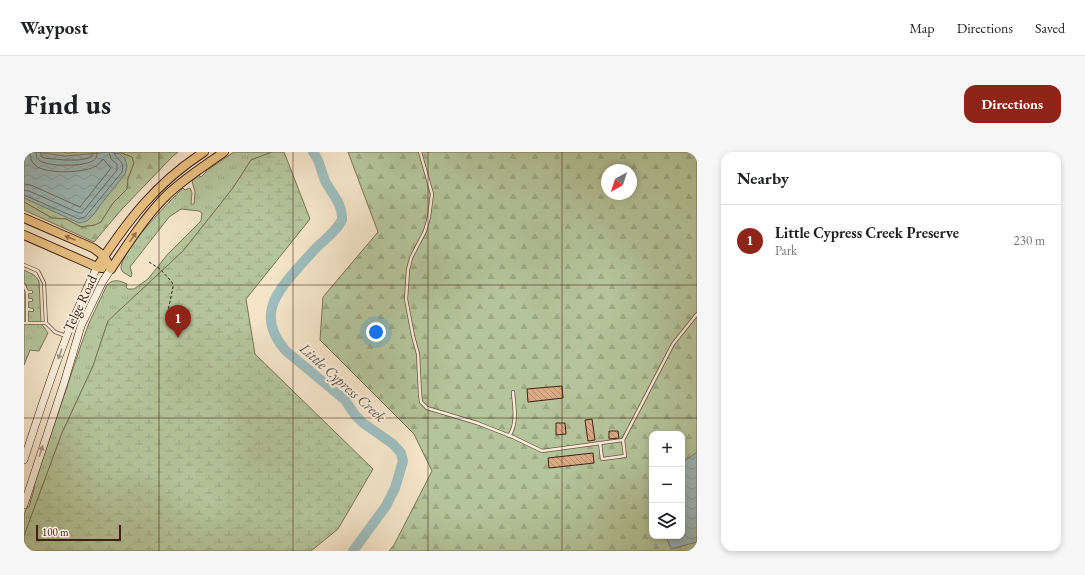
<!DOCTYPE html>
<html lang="en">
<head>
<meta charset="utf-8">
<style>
	:root { --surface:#fff; --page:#f6f6f6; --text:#202124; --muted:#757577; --line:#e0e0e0; --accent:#8f2418 }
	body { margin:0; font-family:"EB Garamond",serif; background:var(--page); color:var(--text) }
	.controls { position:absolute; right:12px; bottom:12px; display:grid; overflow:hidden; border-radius:8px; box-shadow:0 2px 6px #0003 }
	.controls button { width:36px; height:36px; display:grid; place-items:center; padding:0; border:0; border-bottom:1px solid var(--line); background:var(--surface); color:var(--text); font:20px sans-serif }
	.compass { position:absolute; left:577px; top:12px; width:36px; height:36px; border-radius:50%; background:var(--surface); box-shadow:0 2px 6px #0003; rotate:219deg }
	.scale { position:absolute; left:12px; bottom:10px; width:85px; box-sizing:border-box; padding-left:4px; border:2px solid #402014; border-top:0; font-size:11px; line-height:14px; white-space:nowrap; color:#402014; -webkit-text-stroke:3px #f8eddb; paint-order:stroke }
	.you { position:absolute; left:352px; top:180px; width:14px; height:14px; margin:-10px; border:3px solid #fff; border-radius:50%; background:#1a73e8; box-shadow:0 0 0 6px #1a73e833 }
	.badge { display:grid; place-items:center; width:26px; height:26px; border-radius:50%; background:var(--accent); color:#fff; font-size:13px; font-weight:700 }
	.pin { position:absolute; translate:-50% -33px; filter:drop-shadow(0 1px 2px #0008) }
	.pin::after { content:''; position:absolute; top:21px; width:14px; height:12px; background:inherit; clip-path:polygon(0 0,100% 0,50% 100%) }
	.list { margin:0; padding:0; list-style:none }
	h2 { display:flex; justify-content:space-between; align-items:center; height:52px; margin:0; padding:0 16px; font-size:17px }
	h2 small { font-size:13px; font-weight:400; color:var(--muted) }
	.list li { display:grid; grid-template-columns:26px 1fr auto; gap:12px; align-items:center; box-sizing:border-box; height:72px; padding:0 16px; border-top:1px solid var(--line) }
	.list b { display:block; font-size:15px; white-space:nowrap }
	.list p { margin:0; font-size:13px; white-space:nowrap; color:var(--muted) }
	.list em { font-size:13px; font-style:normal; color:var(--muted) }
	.icon { flex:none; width:22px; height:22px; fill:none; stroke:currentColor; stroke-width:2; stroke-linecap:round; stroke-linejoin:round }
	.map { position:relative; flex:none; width:673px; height:399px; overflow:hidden; border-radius:12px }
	header { display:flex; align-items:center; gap:24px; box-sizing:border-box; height:56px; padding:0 20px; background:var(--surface); border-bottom:1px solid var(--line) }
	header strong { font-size:19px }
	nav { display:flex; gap:22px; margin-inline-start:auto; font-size:14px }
	.intro { display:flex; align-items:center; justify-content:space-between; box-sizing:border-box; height:96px; padding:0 24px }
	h1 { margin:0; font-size:28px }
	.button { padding:10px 18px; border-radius:12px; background:var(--accent); color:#fff; font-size:14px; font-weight:700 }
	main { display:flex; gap:24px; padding:0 24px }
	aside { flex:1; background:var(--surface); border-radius:12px; box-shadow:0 2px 6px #0003 }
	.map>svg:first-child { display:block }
</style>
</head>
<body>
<header>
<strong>Waypost</strong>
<nav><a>Map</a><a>Directions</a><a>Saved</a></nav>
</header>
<div class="intro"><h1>Find us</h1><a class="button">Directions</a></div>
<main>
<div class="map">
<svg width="673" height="399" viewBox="0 0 673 399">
	<defs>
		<pattern id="grass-tufts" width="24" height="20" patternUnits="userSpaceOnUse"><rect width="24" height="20" fill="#b5c59b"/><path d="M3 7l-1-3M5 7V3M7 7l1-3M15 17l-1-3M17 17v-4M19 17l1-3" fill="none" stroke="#9da985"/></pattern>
		<pattern id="forest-firs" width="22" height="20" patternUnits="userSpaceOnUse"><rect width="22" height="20" fill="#b5c59b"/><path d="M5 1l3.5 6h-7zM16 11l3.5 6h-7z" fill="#9da985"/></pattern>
		<pattern id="wetland-marsh" width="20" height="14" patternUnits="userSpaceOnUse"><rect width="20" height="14" fill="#b5c59b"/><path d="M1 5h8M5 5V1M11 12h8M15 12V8" fill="none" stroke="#9da985"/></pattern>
		<pattern id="water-waves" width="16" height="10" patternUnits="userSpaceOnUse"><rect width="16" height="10" fill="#9ebdbe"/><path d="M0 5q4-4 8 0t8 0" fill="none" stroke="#89a2a2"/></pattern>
		<pattern id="building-back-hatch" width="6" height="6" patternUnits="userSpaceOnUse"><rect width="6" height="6" fill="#daab85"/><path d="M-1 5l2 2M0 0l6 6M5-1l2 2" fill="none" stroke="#b28b6c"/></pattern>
	</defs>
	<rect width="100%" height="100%" fill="#f4e4c8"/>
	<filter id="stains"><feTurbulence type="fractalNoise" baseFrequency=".005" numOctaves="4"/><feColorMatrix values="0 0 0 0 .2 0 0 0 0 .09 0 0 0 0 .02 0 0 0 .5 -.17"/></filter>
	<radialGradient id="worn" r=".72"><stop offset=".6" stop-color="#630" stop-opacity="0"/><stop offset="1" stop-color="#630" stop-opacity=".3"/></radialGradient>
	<g fill="url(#grass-tufts)" stroke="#7a7258">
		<polygon points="0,0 38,0 44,1 54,0 95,0 108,5 110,11 104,27 103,37 89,51 77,70 71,73 57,75 42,67 28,66 0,50"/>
		<path d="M 210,0 L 248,0 L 227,8 L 209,36 L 159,99 L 84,169 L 69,214 L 38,281 L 0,384 L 0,363 L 3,355 L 5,355 L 11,334 L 10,333 L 57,193 L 65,171 L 83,133 C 90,126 96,129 103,132 L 102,135 L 104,137 L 110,137 L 124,127 L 143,103 L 177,69 L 178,61 L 175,59 L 157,57 L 145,65 L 106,115 L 108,122 L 107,125 L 99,120 L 97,117 C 95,100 146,49 159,36 L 161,38 L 166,36 L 168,41 L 167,52 L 170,52 L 171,40 L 168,29 L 175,23 L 177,25 L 182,20 L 182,19 Z"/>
		<polygon points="0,118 10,123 15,129 17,171 24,181 15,199 6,198 0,213"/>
	</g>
	<g fill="url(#forest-firs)" stroke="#7a7258" fill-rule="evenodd">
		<polygon points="95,0 154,0 148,5 97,58 70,90 0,58 0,50 28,66 42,67 57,75 71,73 77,70 89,51 103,37 104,27 110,11 108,5"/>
		<path d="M 324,0 L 673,0 L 673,399 L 365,399 L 370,393 L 408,319 L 390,282 L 296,188 L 299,145 L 354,80 ZM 583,18 L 607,18 L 607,42 L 583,42 ZM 628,282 L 658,282 L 658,384 L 628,384 Z"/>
	</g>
	<polygon fill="url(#wetland-marsh)" stroke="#7a7258" points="248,0 260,0 286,67 222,147 231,202 349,317 314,377 287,399 0,399 0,384 38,281 69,214 84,169 159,99 209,36 227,8"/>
	<g fill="url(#water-waves)" stroke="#787e7a">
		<polygon points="0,0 12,0 41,4 86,0 96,2 101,7 103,14 101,22 77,52 70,62 63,69 55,71 0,46"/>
		<polygon points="673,300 673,390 647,397 642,384 658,384 658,311"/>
	</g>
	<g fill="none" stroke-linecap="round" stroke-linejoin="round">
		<g stroke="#6f6e69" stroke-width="1">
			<path d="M 12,0 C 12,3 12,6 15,8 C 22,15 62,15 70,8 C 73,6 73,3 73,0"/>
			<polyline points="17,0 17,4 20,6 41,8 54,8 65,6 68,4 68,0"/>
			<path d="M 0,32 L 7,33 L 56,55 L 87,16 L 79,7 C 76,10 74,14 70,15 C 58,21 22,22 12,14 C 7,10 6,5 6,0"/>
			<polyline points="0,38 5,39 55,61 58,61 93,18 93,12 87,7 85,0"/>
			<path d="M 0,43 L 55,67 L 61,65 L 98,20 C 101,6 92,10 90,0"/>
		</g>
		<path stroke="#9ebdbe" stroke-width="10" d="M 289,0 C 292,4 295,9 296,14 C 298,19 299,24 301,29 C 308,42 319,52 318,68 C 312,79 304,85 295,93 C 288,100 281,108 274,116 C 250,142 233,166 262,199 L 321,248 L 331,263 L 339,271 L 369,292 L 377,301 L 379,309 L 371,336 L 362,354 L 329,399"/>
	</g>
	<g fill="url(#building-back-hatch)" stroke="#402014">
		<polygon points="538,234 539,246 504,250 503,237"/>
		<polygon points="568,267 571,288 564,289 561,268"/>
		<polygon points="532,271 541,271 542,282 532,283"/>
		<polygon points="585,279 594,279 595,286 585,287"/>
		<polygon points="569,301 570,311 525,316 524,306"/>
	</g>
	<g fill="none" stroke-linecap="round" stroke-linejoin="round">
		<defs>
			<g id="lane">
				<polyline points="396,0 408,42 405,65 401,79 387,106 384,118 382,147 389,184 394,202 396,242 397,250 403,256 453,271 489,285 518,299 599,288"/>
				<polyline points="0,113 14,119 20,131 22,171 31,180 42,184"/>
				<polyline points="0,133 3,140 3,171"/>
				<polyline points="3,140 7,140"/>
				<polyline points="3,148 7,148"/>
				<polyline points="3,157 8,158"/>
				<polyline points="0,171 22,171"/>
				<path d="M 485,284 C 494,271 490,254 489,240"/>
				<polyline points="576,291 578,307 601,304 599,288 649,192 673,162"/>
			</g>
			<g id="secondary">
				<path d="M 0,308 C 21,243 42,177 73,115"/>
				<polyline points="0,353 40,231 57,174 79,129 87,117"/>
			</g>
			<g id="primary">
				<polyline points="0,66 69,96 80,104 87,117"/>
				<polyline points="0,83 73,115 78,116"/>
				<path d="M 73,115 C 104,68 132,31 180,0"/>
				<path d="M 87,117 C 103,93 119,68 139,47 C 156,29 179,15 200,0"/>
			</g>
		</defs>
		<use href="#lane" stroke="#6d5141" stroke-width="4"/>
		<use href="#secondary" stroke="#402014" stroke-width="8"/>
		<use href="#primary" stroke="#402014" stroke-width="10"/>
		<polyline stroke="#402014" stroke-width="1" stroke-dasharray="3 2" stroke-linecap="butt" points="125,110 136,117 148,130 149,135 144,159 143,174"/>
		<use href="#lane" stroke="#f8eddb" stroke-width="2.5"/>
		<use href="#secondary" stroke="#f8eddb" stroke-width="7"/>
		<use href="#primary" stroke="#eac284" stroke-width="8"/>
	</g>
	<defs><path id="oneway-solid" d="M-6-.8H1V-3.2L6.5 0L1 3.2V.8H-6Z"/></defs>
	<g fill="#95714c">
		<use href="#oneway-solid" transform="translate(109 85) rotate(-55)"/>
		<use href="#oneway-solid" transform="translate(46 86) rotate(-157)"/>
	</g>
	<g fill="#a59181">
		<use href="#oneway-solid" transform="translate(36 202) rotate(110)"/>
		<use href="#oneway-solid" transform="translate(17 299) rotate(-72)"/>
	</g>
	<path fill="none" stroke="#402014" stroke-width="1" stroke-opacity="0.55" d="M 135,0 L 135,399M 269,0 L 269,399M 404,0 L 404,399M 538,0 L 538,399M 0,133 L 673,133M 0,266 L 673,266"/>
	<g text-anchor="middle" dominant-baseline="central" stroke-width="4" stroke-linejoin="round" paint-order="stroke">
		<g font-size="14" fill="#402014" stroke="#f8eddb">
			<text transform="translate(56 151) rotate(-65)">Telge Road</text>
		</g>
		<g font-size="15" font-style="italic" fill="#5c4f47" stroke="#f8eddb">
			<text transform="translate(319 230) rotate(42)">Little Cypress Creek</text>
		</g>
	</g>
	<rect width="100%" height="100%" filter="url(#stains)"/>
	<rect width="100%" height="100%" fill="url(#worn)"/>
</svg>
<div class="controls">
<button>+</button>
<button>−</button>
<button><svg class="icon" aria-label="layers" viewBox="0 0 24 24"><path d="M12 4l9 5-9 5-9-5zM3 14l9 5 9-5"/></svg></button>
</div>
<svg class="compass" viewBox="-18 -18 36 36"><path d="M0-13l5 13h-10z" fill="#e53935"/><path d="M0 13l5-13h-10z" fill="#757577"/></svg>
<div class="scale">100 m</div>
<div class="you"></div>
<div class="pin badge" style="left:154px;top:186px">1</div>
</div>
<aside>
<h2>Nearby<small></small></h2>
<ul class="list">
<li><span class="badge">1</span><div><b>Little Cypress Creek Preserve</b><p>Park</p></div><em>230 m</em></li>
</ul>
</aside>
</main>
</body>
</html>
